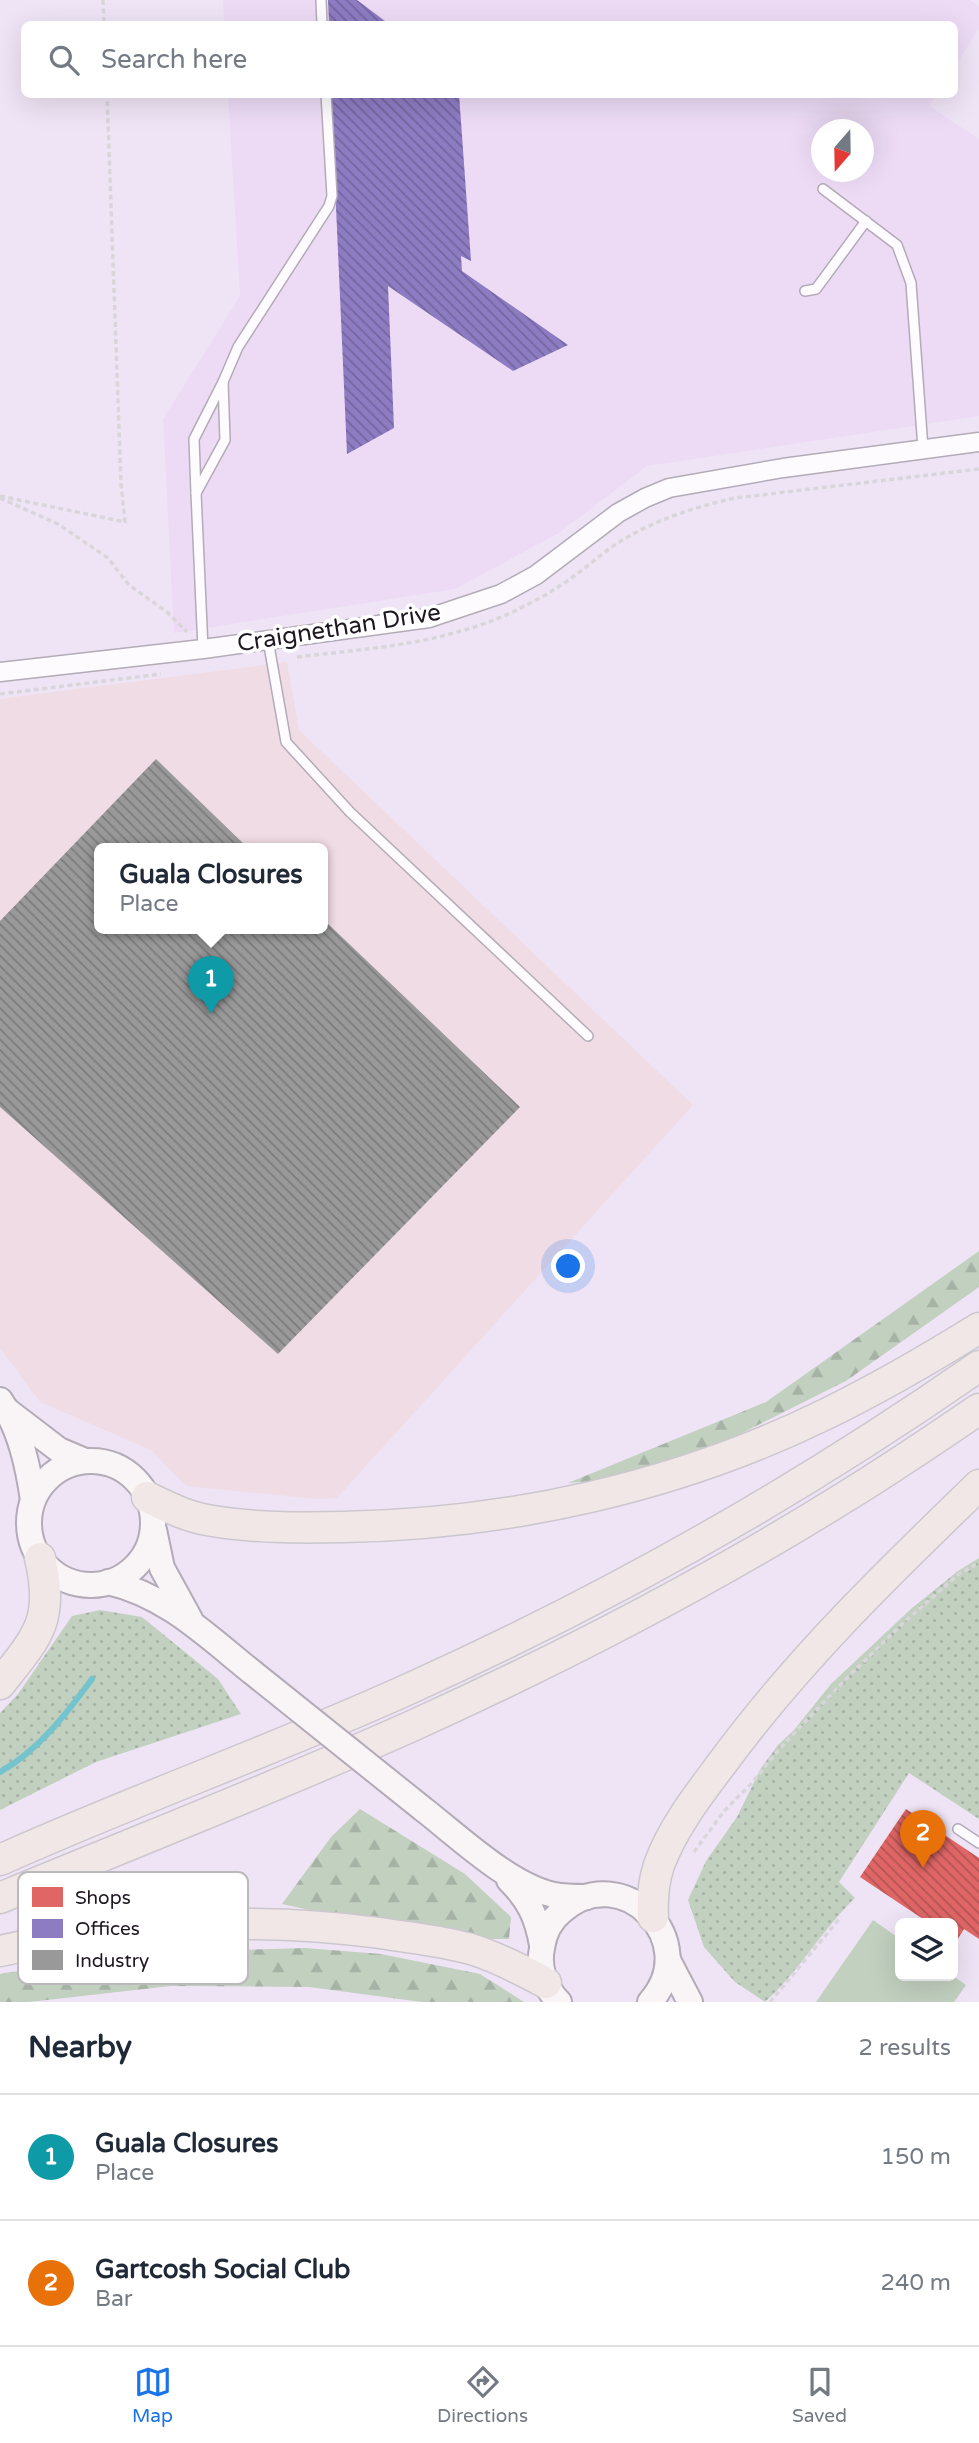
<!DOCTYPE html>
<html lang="en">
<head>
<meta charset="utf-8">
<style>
	:root { --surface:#fff; --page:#f2f2f3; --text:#1f2937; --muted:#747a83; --line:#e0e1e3; --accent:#1a73e8 }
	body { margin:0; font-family:"Varela Round",sans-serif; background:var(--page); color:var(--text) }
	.controls { position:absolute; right:21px; bottom:21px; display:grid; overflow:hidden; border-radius:10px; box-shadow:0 7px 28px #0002 }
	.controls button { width:63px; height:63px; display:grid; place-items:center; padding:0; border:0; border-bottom:2px solid var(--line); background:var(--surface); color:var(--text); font:35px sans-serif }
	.compass { position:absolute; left:811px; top:119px; width:63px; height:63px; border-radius:50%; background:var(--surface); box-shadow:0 7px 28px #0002; rotate:200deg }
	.you { position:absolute; left:569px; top:1267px; width:24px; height:24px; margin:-18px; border:5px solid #fff; border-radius:50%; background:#1a73e8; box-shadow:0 0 0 10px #1a73e833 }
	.badge { display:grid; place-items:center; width:46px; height:46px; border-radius:50%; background:var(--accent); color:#fff; font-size:23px; font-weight:700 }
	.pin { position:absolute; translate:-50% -58px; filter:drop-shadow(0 2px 4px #0008) }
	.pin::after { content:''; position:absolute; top:37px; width:24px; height:21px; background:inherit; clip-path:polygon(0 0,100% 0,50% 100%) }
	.popup { position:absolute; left:94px; top:843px; width:234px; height:91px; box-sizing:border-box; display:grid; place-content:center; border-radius:10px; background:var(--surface); filter:drop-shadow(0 2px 5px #0005); font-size:23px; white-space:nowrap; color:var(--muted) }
	.popup b { font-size:26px; color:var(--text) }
	.popup::after { content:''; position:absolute; left:50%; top:100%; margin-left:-14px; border:14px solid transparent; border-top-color:var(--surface) }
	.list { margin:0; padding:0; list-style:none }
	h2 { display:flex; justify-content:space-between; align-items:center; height:91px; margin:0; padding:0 28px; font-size:30px }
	h2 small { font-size:23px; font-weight:400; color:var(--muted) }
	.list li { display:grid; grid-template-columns:46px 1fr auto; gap:21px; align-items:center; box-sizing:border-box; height:126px; padding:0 28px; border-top:2px solid var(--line) }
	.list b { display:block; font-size:26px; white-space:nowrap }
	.list p { margin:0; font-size:23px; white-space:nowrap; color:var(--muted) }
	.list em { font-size:23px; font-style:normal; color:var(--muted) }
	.icon { flex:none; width:38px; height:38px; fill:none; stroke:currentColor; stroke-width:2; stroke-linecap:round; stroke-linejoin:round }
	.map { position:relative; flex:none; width:979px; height:2002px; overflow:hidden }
	.search { position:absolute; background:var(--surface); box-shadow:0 7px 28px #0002; left:21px; right:21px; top:21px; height:77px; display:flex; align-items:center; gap:18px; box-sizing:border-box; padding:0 24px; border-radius:10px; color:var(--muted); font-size:26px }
	.sheet { height:343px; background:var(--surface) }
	nav { display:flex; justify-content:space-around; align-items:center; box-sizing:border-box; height:98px; border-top:2px solid var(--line); background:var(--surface); font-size:19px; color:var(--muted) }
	nav a { display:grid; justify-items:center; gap:4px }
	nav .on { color:var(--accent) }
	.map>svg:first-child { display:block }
</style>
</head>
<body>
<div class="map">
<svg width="979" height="2002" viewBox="0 0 979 2002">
	<defs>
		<pattern id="grass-dots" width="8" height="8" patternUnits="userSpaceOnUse" patternTransform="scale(1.75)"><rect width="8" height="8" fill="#c2d0c0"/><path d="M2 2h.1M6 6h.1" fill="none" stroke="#a6b2a5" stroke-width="1.8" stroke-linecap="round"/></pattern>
		<pattern id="forest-firs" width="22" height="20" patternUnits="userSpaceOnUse" patternTransform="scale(1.75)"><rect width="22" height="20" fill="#c2d0c0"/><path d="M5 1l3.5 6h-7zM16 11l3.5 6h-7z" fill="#a6b2a5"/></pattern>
		<pattern id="shops-back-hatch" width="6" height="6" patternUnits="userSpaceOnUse" patternTransform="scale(1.75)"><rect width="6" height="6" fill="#e06666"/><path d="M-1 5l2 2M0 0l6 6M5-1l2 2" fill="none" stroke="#b55354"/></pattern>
		<pattern id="offices-back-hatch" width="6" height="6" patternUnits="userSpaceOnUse" patternTransform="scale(1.75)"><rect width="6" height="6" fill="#8e7cc3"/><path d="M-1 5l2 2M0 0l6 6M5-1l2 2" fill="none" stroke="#73659e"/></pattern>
		<pattern id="industry-back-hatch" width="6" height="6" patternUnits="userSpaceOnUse" patternTransform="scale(1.75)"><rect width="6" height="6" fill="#999"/><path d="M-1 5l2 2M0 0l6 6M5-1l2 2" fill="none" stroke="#7c7c7c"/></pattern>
	</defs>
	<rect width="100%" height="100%" fill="#efe4f5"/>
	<g fill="#eddbf6" fill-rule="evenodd">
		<polygon points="223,0 970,0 979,6 979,29 955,66 954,24 224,24"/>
		<path d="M 228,95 L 936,95 L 929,106 L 979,139 L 979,416 L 647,466 L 559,533 L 455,589 L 174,633 L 163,419 L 240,296 ZM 822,130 L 864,130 L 864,172 L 822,172 Z"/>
	</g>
	<path fill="#f0dce4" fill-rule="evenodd" d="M 287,662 L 299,730 L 693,1105 L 337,1498 L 317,1499 L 186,1486 L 151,1450 L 40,1402 L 0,1348 L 0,699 ZM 99,848 L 323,848 L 323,928 L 99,928 Z"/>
	<g fill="url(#grass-dots)">
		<path d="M 979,1558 L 979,1819 L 909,1773 L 839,1882 L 855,1898 C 822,1930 799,1971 765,2002 L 735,1982 L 704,1947 L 688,1900 L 706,1861 L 737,1817 L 761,1768 L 778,1745 L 794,1730 L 831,1684 L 912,1608 L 958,1571 Z"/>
		<polygon points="100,1610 142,1617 218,1679 241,1714 96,1762 0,1810 0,1713 18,1694 72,1616"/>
	</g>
	<g fill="url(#forest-firs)">
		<polygon points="979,1251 979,1287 846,1381 658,1475 568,1483 766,1402"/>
		<polygon points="360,1809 465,1874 511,1917 509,1939 487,1939 359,1921 282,1904 331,1837"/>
		<polygon points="306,1948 381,1954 480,1974 524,2002 422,2002 309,1987 171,1986 29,2002 0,2002 0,1974 4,1973 171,1952"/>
	</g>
	<polygon fill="#c2d0c0" points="873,1920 900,1939 900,1976 953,1976 966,1985 954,2002 816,2002"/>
	<polygon fill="url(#shops-back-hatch)" points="906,1809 979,1858 979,1939 964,1929 956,1942 953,1939 953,1923 929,1923 860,1877"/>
	<g fill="url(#offices-back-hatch)">
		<polygon points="328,0 357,0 389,24 329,24"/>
		<polygon points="331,94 459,94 471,261 461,256 462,271 568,345 513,371 388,286 394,428 347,454"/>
	</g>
	<polygon fill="url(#industry-back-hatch)" points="156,759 248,848 99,848 99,928 323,928 323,919 520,1107 278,1354 0,1107 0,921"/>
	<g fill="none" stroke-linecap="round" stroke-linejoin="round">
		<path stroke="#75c4cd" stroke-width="6" d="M 0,1772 C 38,1751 67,1713 92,1679"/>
		<defs>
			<g id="lane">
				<polyline points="321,0 322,24"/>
				<polyline points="823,189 897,245 911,283 923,449"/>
				<polyline points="805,291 816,289 866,221"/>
				<polyline points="223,382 238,347 329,206 332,196 326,94"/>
				<polygon points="223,382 225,440 196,493 194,439"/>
				<polyline points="196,493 203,649"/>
				<polyline points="268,640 286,742 350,812 588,1036"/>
				<polyline points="958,1829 979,1843"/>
			</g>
			<polyline id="street" points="0,672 203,649 429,618 501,594 536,575 618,513 645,498 669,488 783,468 979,442"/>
			<g id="secondary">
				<path d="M 0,1400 C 20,1428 28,1466 33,1500"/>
				<polyline points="8,1411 59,1450 85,1461"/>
				<circle cx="91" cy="1523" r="62"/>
				<polyline points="154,1530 162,1568 190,1619"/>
				<path d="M 108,1582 C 166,1595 207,1636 252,1672"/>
				<path d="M 423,1809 C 458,1836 510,1886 554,1895 C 564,1897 575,1897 586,1897"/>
				<path d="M 509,1880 C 529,1900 537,1917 542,1945"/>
				<polyline points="668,1960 690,2002"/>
				<path d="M 559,2002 C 545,1988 538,1968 542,1948 C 544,1933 551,1920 562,1911 C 622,1858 704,1942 650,2002"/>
			</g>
			<g id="highway">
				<path d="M 147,1497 C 166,1506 185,1516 207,1520 C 251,1528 299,1528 344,1527 C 510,1524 677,1487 826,1414 C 879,1388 929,1359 979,1328"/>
				<path d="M 0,1684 C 37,1637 55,1621 40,1558"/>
				<path d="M 0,1860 C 136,1799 277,1749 413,1687 C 610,1598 801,1490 979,1366"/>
				<path d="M 0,1898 C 137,1841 276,1787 412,1726 C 560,1659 707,1583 845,1497 C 891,1469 935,1439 979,1409"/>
				<path d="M 653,1917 C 652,1899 653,1883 659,1865 C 673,1827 699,1794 723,1762 C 798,1660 888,1573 979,1485"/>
				<path d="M 0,1951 C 126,1923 252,1916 380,1933 C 410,1938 444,1941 474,1950 C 499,1958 522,1970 546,1983"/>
			</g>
		</defs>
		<use href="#lane" stroke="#b3abb7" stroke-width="12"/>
		<use href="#street" stroke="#b3abb7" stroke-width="21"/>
		<use href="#secondary" stroke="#b3abb7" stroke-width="28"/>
		<use href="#highway" stroke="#ccc7cf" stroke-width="33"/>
		<g stroke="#d9d6db" stroke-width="3.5" stroke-dasharray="5 3.5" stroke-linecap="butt">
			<polyline points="103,0 104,24"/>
			<polyline points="0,496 125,522 121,484 107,94"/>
			<polyline points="0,498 58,524 108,558 129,585 167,612 187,632"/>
			<path d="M 297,657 C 374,648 444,644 515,611 C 530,603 547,595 561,585 C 582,572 600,554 621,541 C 657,519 695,507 735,498 L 979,469"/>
			<polyline points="0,694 161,674"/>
			<polyline points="694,1852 725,1810 750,1785 782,1746 847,1678 902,1624 959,1574 979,1563"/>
			<polyline points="770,2002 841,1917"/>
		</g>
		<use href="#lane" stroke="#fdfbfe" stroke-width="9"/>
		<use href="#street" stroke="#fdfbfe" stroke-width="18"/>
		<use href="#secondary" stroke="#f9f5f7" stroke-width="24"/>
		<use href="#highway" stroke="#f1e7e6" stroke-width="30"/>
		<defs>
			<polyline id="secondary-bridge" points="252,1672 423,1809"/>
		</defs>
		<use href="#secondary-bridge" stroke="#b3abb7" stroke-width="28" stroke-linecap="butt"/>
		<use href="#secondary-bridge" stroke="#f9f5f7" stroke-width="24"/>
	</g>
	<g text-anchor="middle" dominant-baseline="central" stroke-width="7" stroke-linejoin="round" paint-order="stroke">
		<g font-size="24" fill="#1e1721" stroke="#fff">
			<text transform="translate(339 628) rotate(-9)">Craignethan Drive</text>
		</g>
	</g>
	<rect x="18" y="1872" width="230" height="112" rx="10" fill="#fff" stroke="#bcb9bc" stroke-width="2"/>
	<rect x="32" y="1887" width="31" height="20" fill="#e06666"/>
	<rect x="32" y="1919" width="31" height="19" fill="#8e7cc3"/>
	<rect x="32" y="1950" width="31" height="20" fill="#999"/>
	<g font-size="19" fill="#1e1721">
		<text x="75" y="1904">Shops</text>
		<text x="75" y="1935">Offices</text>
		<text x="75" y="1967">Industry</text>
	</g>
</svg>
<div class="controls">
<button><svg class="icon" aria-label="layers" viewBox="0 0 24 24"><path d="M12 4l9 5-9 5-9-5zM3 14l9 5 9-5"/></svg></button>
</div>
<svg class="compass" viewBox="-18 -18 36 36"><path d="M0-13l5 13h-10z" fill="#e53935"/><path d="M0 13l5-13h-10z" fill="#747a83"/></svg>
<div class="you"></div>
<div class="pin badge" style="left:211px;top:1014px;background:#0f9aa8">1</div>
<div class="popup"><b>Guala Closures</b>Place</div>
<div class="pin badge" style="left:923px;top:1868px;background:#e8710a">2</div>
<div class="search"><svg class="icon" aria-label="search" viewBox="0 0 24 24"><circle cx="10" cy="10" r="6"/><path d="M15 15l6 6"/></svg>Search here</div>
</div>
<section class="sheet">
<h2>Nearby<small>2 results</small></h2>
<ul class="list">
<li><span class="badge" style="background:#0f9aa8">1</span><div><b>Guala Closures</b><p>Place</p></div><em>150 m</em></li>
<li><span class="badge" style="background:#e8710a">2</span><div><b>Gartcosh Social Club</b><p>Bar</p></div><em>240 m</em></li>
</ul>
</section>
<nav>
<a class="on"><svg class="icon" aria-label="map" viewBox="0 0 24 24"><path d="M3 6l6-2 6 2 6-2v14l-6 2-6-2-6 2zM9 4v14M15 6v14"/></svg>Map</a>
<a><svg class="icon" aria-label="directions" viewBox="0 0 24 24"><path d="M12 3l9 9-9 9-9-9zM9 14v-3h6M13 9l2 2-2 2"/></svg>Directions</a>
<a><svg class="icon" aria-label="saved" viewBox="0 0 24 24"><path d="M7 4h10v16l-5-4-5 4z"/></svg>Saved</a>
</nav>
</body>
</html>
